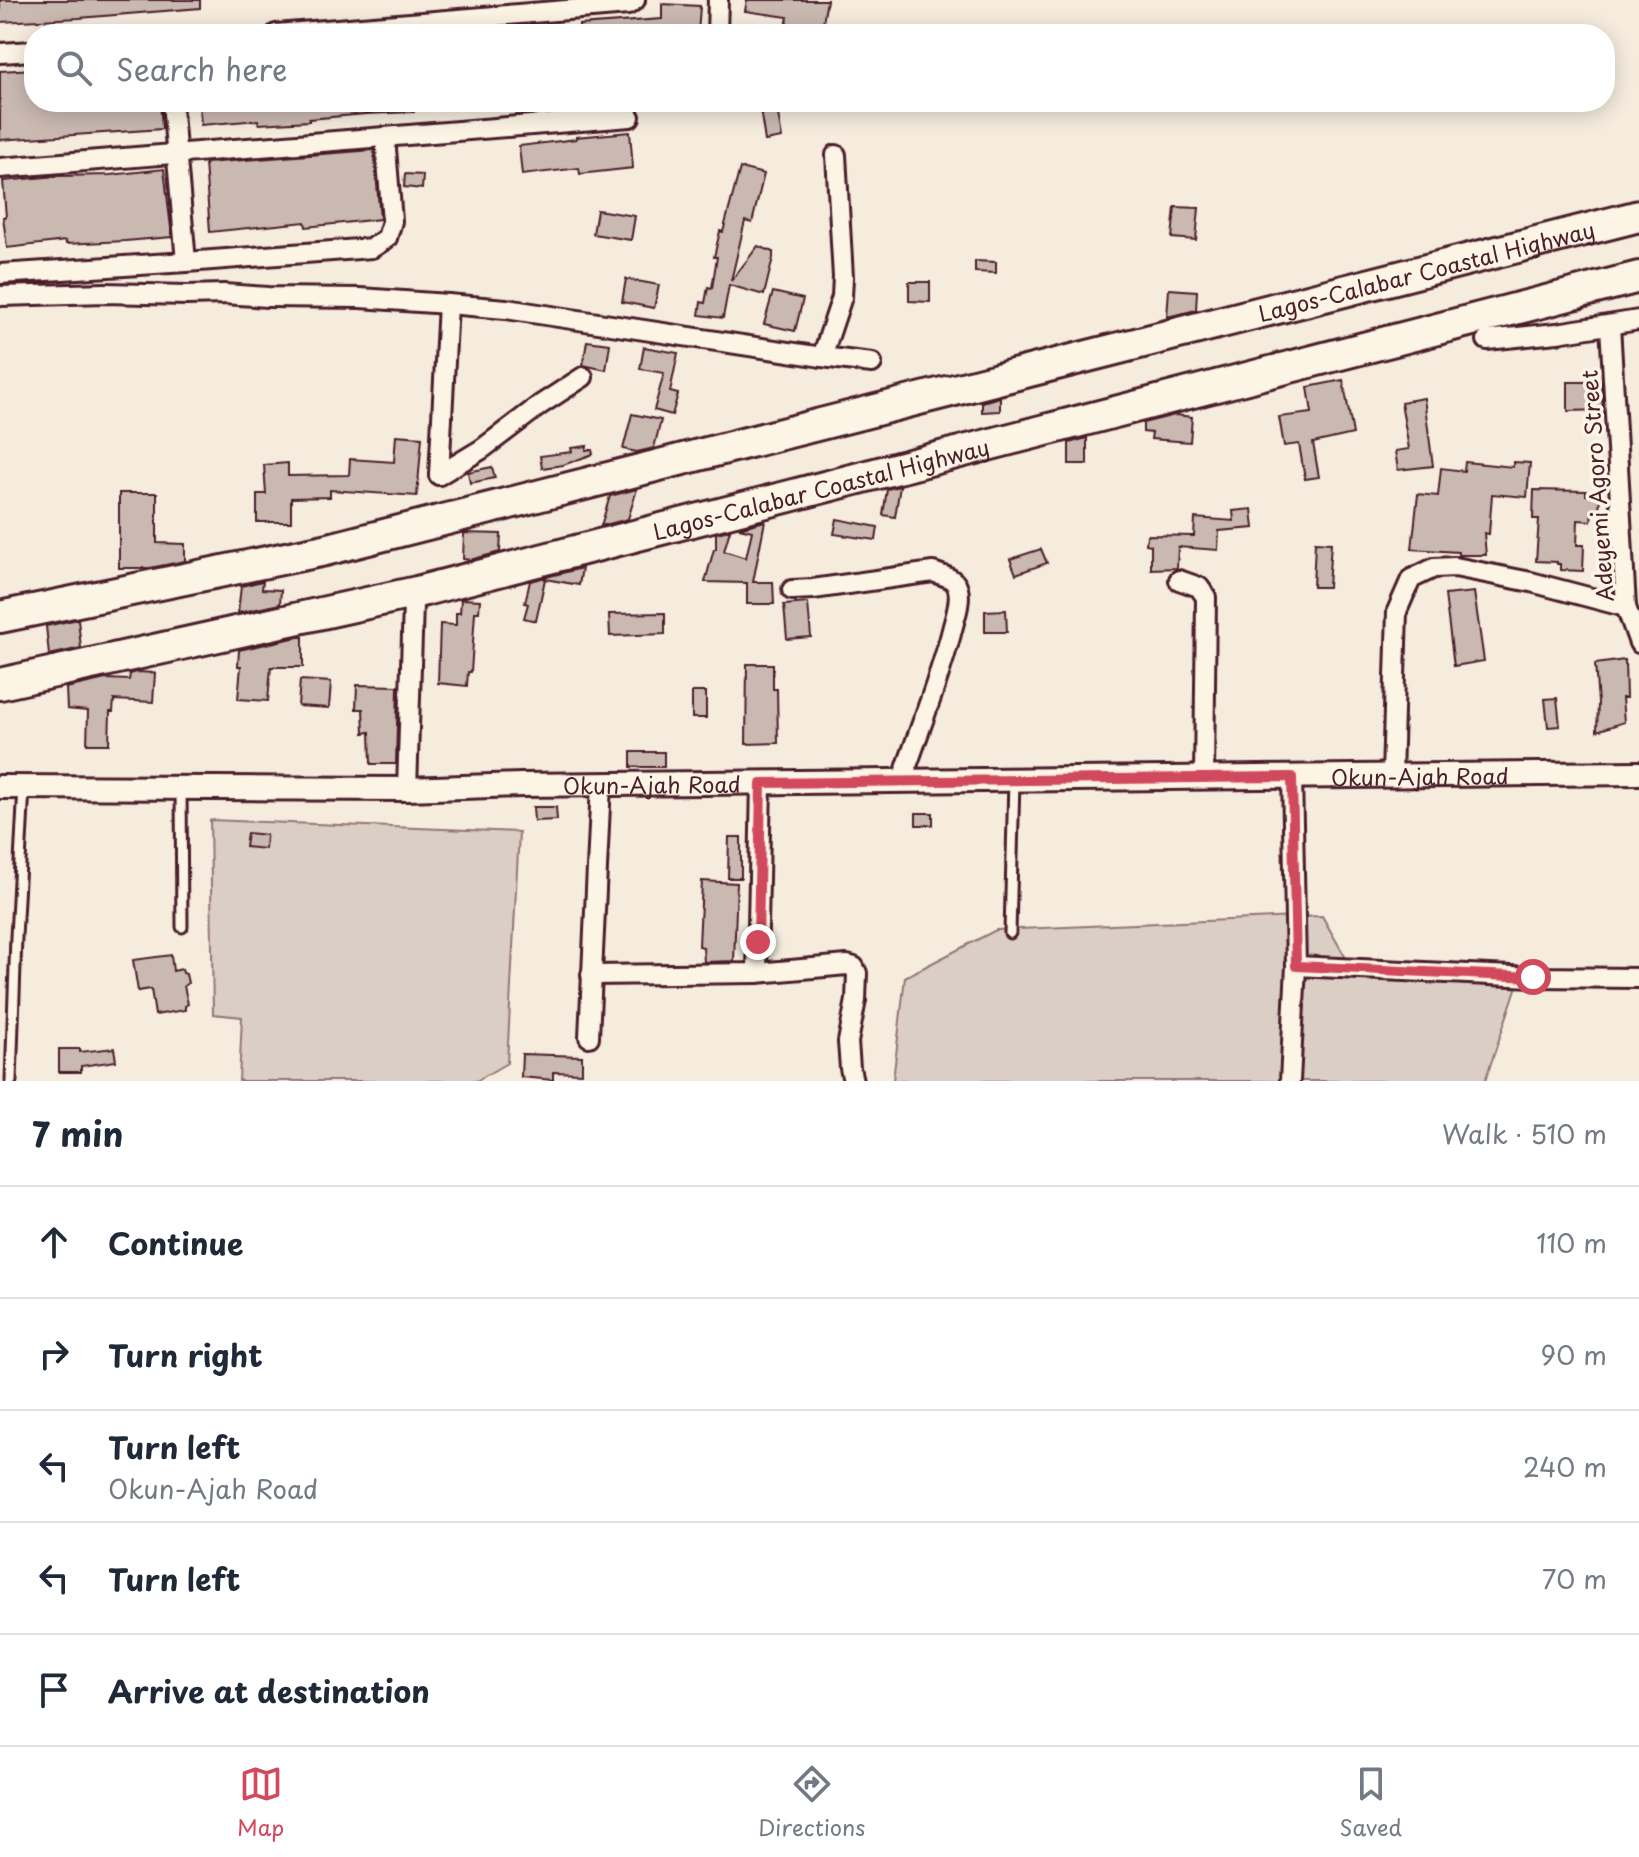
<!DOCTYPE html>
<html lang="en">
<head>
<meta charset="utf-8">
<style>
	:root { --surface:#fff; --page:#f2f2f3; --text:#1f2937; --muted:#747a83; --line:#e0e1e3; --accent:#d1495b }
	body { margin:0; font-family:"Playpen Sans",sans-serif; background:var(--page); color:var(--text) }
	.stop { position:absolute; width:24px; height:24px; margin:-18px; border:6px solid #d1495b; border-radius:50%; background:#fff }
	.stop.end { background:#d1495b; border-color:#fff; box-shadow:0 2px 8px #0008 }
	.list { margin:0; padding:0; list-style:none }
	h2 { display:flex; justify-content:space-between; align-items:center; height:104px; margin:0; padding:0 32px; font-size:34px }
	h2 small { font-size:26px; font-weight:400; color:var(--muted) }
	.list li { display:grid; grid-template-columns:52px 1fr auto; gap:24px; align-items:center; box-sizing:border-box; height:112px; padding:0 32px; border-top:2px solid var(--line) }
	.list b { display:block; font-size:30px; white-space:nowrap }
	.list p { margin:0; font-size:26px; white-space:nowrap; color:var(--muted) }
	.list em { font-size:26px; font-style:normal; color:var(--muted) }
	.icon { flex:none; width:44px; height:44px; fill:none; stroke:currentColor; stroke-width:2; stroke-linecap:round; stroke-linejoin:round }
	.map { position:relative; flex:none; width:1639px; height:1081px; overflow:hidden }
	.search { position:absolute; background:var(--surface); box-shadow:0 4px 20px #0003; left:24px; right:24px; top:24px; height:88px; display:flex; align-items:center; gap:20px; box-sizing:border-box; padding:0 28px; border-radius:32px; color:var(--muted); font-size:30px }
	.sheet { height:664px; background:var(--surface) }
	nav { display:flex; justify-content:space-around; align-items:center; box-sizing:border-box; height:112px; border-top:2px solid var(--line); background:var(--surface); font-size:22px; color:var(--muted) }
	nav a { display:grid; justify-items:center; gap:4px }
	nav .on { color:var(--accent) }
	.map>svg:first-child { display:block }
</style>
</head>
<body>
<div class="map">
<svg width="1639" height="1081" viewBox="0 0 1639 1081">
	<rect width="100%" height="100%" fill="#f5ecde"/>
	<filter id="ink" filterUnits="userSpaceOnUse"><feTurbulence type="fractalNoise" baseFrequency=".0125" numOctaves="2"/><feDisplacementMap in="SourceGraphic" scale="16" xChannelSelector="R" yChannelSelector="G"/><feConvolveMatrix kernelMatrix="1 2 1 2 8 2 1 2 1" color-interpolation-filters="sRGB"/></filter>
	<g filter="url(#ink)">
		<g fill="#dbcec4" stroke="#927678" stroke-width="2">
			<polygon points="210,820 519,832 507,1063 476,1081 239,1081 242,1017 213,1014"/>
			<polygon points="1322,916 1355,974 1517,986 1485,1081 893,1081 905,977 996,930"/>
		</g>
		<g fill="#cab9b1" stroke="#4a1f2b" stroke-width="2">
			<polygon points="0,0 200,0 200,8 79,18 0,22"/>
			<polygon points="747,0 827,0 821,34 784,34 788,17 745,11"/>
			<polygon points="662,4 700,6 698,34 579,34 579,25 662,19"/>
			<polygon points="34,69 34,102 160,102 162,129 0,140 0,71"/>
			<polygon points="199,102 414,102 414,112 366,114 309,119 309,121 259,124 258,120 201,125"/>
			<polygon points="759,102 776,102 782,138 765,141"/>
			<polygon points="630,132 633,168 580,174 579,168 522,175 519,146 576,139 576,137"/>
			<polygon points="374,150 380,219 306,227 305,222 210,232 205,163"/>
			<polygon points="740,168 764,174 752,223 745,221 731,281 758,246 773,252 773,258 764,295 729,285 723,318 699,315 701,302 705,303 708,287 712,288 717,257 714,257 720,231 723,232"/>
			<polygon points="164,169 172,237 125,241 66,244 66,241 7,248 3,217 6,217 3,181 57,176 110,175"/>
			<polygon points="405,174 423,175 422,189 404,187"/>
			<polygon points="1175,207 1199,208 1196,240 1172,238"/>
			<polygon points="597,210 635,216 631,240 593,234"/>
			<polygon points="975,261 996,262 996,273 975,272"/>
			<polygon points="626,279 659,285 654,308 622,302"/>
			<polygon points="909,282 930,282 930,302 909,301"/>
			<polygon points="1169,289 1197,291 1196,310 1167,317"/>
			<polygon points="773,292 803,299 795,331 764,324"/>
			<polygon points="587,341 610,344 606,370 583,365"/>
			<polygon points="644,347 678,353 670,392 678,394 672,415 654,410 664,373 640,369"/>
			<polygon points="1343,380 1353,434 1313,443 1319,477 1305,479 1299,444 1284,446 1279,417 1312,413 1308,387"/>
			<polygon points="1568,382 1601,382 1603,410 1568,411"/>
			<polygon points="1000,397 1000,411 982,412 982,402"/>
			<polygon points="1424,398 1433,466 1398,470 1395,451 1409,449 1401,402"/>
			<polygon points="632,414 661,420 654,448 637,452 623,449"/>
			<polygon points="1175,415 1192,417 1190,442 1151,439 1152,433 1143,432 1143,423"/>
			<polygon points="396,435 422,437 417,496 330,490 330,497 291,498 291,522 257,522 257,494 266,494 264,465 288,463 288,476 349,475 350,459 394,462"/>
			<polygon points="1087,438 1087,464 1069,464 1069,443"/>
			<polygon points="587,446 586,450 592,450 593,454 563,465 542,468 540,456 572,452 571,448"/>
			<polygon points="1465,462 1513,467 1513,462 1530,463 1527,497 1492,494 1489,534 1484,533 1486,555 1458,555 1458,552 1412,549 1418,494 1438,496 1441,468 1464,471"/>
			<polygon points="492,467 495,478 470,483 468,472"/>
			<polygon points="900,486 895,517 883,515 887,489"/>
			<polygon points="637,489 628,519 601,526 610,496"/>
			<polygon points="1534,490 1586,491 1586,495 1600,496 1599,511 1592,511 1591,521 1578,520 1577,545 1584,545 1583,571 1560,570 1560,564 1557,564 1557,562 1536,561 1539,519 1533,519"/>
			<polygon points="119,493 157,493 157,543 185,544 185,561 150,568 119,568"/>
			<polygon points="1252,509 1254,528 1219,531 1218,550 1178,547 1177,568 1151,569 1151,545 1146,544 1147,535 1194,536 1195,518 1234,521 1233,511"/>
			<polygon points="837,519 878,527 876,540 834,534"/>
			<polygon points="765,521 753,582 773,582 774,604 747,604 747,583 705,582 714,549 716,549 716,533 730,530 724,551 746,558 752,531 739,528"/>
			<polygon points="464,533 501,534 500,552 470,560 463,559"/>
			<polygon points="1315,542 1331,543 1328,587 1313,587"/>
			<polygon points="1041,549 1047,563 1016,574 1010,559"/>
			<polygon points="582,568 579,585 545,579 536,621 524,618 528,604 525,603 530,581"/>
			<polygon points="263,581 262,589 281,590 280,604 238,613 241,586"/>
			<polygon points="1474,592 1484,661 1454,666 1445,595"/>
			<polygon points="461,599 480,600 479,612 475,612 471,672 468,672 467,686 438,683 440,624 456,625 456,613 460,613"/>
			<polygon points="808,603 811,637 787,639 784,605"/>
			<polygon points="1006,610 1007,632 985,632 985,611"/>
			<polygon points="665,613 665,634 610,636 609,614"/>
			<polygon points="78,619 81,648 49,655 46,626"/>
			<polygon points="298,637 303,637 303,667 271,667 268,701 238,699 241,666 238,666 239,650"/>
			<polygon points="1625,660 1626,698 1622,698 1624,722 1597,731 1598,703 1595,664"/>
			<polygon points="747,664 773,664 773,689 777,689 778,743 746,744"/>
			<polygon points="137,672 155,673 153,702 114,700 113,712 110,712 109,744 87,744 88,711 67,709 66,688 106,679 129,680 130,674"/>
			<polygon points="300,680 331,682 329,708 298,706"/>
			<polygon points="357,685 398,686 396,764 371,764 370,732 364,733 363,709 356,709"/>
			<rect x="692" y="692" width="14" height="26"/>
			<polygon points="1557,698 1560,726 1548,727 1545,699"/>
			<rect x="631" y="752" width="33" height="15"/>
			<polygon points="533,807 556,807 557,820 534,821"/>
			<rect x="916" y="813" width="17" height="12"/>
			<polygon points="247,833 266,835 265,849 245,847"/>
			<polygon points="729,837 741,837 741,878 728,878"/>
			<polygon points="702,881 737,883 734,961 704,962 703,947 699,946"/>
			<polygon points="171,955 173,971 182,969 183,973 186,974 188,983 184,986 188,1004 185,1006 185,1010 155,1015 151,989 138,991 133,960"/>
			<polygon points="114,1048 116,1061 81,1066 81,1072 59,1072 59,1049 80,1049 80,1052"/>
			<polygon points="522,1054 582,1056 582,1073 553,1072 553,1080 521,1077"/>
		</g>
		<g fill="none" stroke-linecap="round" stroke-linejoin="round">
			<defs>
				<g id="service">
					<polyline points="181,788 182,927"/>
					<polyline points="1010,933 1014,780"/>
					<polyline points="11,1081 16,937 24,787"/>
				</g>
				<g id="minor">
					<polyline points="276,34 628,5 635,0"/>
					<polyline points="717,34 718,0"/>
					<polyline points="0,53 34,51"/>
					<polyline points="0,168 630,117"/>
					<polyline points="186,262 372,248 387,238 392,221 385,137"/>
					<polyline points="0,274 186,262 172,102"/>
					<polyline points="0,296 105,293 187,295 224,294 268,297 360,298 448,304 506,309 822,357 842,297 843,277 836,155"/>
					<polyline points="1610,325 1626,607 1639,643"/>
					<polyline points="1487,340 1557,333 1639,320"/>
					<polyline points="822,357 872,363"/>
					<polyline points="439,475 482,449 540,405 583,377"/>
					<polyline points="439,475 448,304"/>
					<polyline points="1179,580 1199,587 1206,597 1204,778"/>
					<path d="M 792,590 L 813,589 L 933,572 C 943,576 955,577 958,589 C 961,600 956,615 953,626 C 940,679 919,729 902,781"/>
					<polyline points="1392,776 1397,611 1411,579 1434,568 1455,567 1531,582 1626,607"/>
					<polyline points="407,789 413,604"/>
					<polyline points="1296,966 1533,977 1639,978"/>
					<polyline points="757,973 761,783"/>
					<polyline points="591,975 757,973 847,965 854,967 857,973 856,1000 848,1042 850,1068 853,1081"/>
					<polyline points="589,1037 601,784"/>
					<polyline points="1290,1081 1296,966 1292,777"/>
				</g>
				<g id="tertiary">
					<path id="s1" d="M 0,787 L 407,789 L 521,785 L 1639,773"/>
				</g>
				<g id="trunk">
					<path id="s2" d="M 0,617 L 325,550 L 1639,216"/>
					<path id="s3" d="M 0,684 L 417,592 L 1639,277"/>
				</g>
			</defs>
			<use href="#service" stroke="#4a1f2b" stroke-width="15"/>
			<use href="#minor" stroke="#4a1f2b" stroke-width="24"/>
			<use href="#tertiary" stroke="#4a1f2b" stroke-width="28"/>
			<use href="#trunk" stroke="#4a1f2b" stroke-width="36"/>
			<use href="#service" stroke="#fcf5e5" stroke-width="9"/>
			<use href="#minor" stroke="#fcf5e5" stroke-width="18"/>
			<use href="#tertiary" stroke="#fcf5e5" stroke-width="22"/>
			<use href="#trunk" stroke="#fcf5e5" stroke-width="30"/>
		</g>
	</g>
	<g fill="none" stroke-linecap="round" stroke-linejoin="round" filter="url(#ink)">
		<polyline stroke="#d1495b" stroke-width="10" points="758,942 761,783 1292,777 1296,966 1533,977"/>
	</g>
	<g text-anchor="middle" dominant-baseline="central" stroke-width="7" stroke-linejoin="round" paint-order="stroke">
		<g font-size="22" fill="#4a1f2b" stroke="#fcf5e5">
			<text stroke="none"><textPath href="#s2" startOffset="1468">Lagos-Calabar Coastal Highway</textPath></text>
			<text transform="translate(1596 486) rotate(-94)">Adeyemi Agoro Street</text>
			<text stroke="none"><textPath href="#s3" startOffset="844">Lagos-Calabar Coastal Highway</textPath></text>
			<text stroke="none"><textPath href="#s1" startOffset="1420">Okun-Ajah Road</textPath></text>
			<text stroke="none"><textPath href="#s1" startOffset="652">Okun-Ajah Road</textPath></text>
		</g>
	</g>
</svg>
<div class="stop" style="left:1533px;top:977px"></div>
<div class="stop end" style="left:758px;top:942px"></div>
<div class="search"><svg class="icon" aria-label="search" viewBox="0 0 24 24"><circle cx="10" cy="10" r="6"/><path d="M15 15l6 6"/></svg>Search here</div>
</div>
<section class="sheet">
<h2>7 min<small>Walk · 510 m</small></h2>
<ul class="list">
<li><svg class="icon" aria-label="ahead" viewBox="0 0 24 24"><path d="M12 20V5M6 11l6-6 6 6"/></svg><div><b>Continue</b></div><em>110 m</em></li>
<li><svg class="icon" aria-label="right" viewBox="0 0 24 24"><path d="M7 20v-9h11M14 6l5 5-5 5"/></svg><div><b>Turn right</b></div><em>90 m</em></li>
<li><svg class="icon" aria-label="left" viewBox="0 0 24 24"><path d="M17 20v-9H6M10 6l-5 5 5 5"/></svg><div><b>Turn left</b><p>Okun-Ajah Road</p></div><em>240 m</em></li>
<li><svg class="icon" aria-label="left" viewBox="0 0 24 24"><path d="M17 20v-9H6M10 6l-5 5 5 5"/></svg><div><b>Turn left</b></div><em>70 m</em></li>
<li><svg class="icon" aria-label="arrive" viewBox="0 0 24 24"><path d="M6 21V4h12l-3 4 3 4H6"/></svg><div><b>Arrive at destination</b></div></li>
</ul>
</section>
<nav>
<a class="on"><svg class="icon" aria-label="map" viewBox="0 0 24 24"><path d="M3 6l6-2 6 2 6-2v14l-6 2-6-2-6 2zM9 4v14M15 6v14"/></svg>Map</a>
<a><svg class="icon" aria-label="directions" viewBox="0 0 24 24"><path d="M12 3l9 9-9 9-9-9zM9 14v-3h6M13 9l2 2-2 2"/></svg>Directions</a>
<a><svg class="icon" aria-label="saved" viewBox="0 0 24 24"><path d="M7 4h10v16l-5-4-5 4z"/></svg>Saved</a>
</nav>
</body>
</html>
